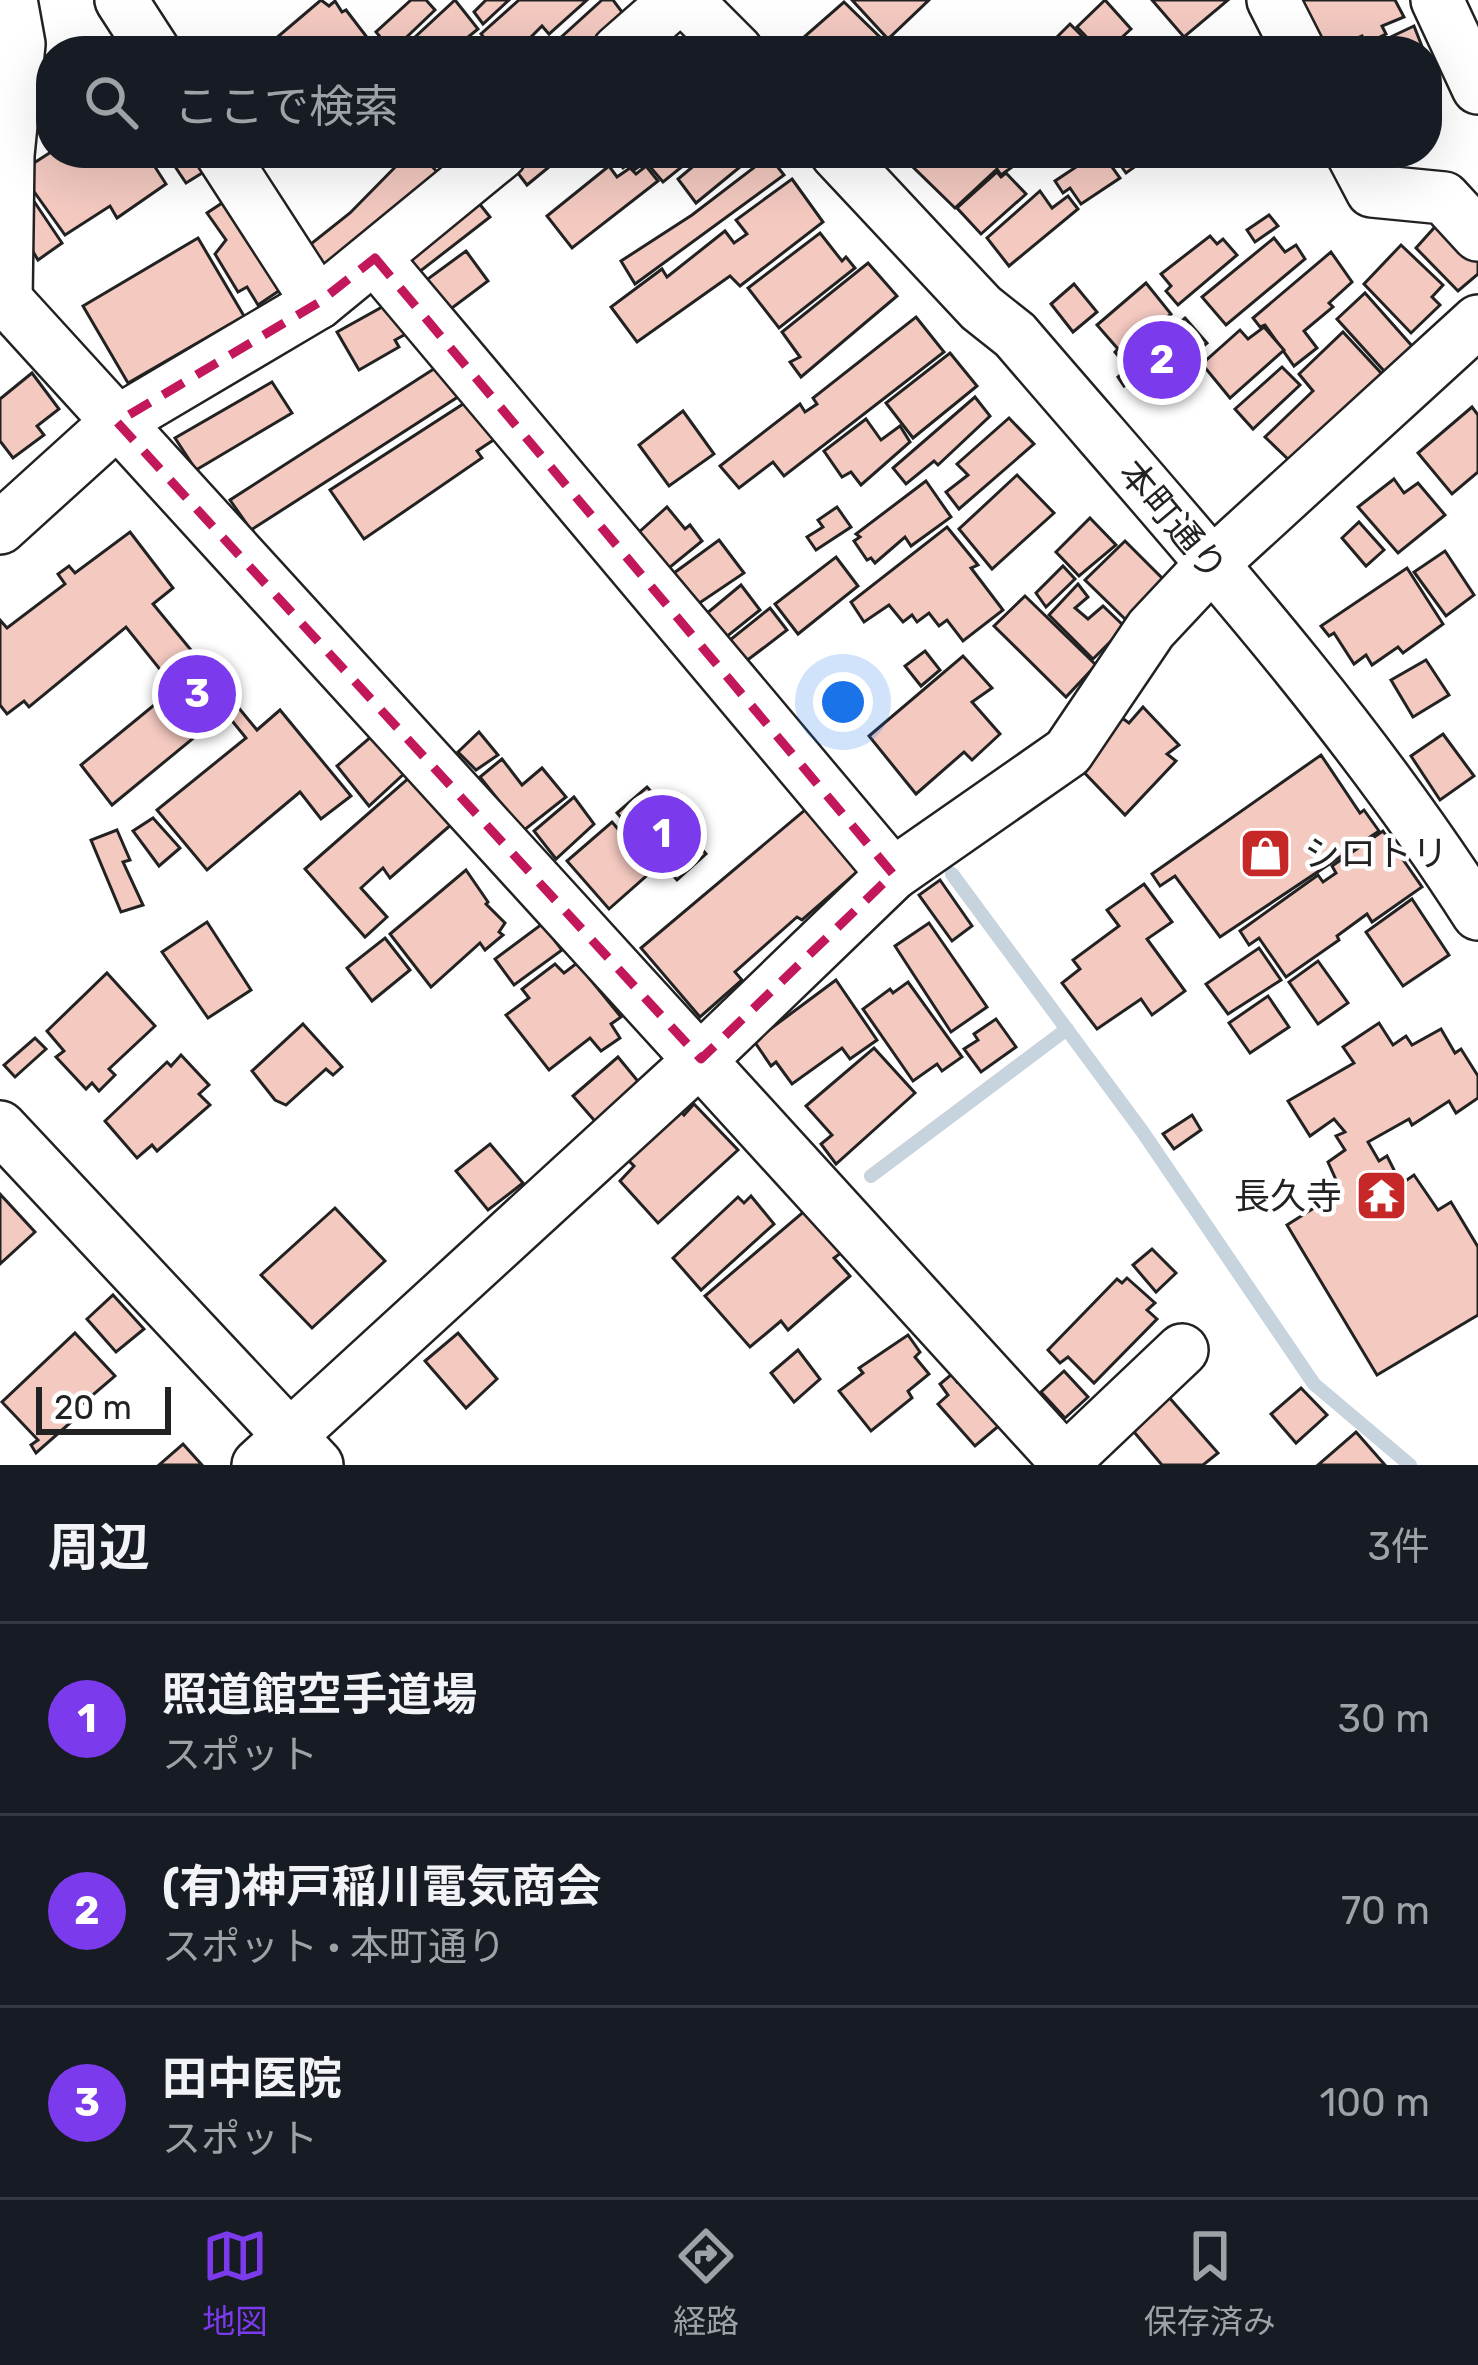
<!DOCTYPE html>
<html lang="ja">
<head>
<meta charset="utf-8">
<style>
	:root { --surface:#171b24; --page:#242831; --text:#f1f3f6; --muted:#9ea1a6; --line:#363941; --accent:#7c3aed }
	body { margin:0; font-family:Rubik,"Noto Sans JP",sans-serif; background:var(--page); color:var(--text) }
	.scale { position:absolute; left:36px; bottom:30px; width:135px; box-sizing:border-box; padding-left:12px; border:6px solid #222; border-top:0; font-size:33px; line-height:42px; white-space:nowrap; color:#222; -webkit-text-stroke:9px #fff; paint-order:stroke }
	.you { position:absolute; left:843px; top:702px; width:42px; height:42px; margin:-30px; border:9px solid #fff; border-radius:50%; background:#1a73e8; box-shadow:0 0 0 18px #1a73e833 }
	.badge { display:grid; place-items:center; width:78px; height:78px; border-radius:50%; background:var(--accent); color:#fff; font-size:39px; font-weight:700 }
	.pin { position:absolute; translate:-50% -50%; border:6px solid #fff; box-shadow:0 3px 12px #0006 }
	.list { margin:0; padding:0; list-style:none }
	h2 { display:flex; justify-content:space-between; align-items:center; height:156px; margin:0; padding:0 48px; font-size:51px }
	h2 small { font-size:39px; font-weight:400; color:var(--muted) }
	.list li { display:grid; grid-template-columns:78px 1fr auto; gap:36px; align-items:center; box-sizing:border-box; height:192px; padding:0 48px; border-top:3px solid var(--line) }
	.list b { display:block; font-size:45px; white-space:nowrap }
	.list p { margin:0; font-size:39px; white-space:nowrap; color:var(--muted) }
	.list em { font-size:39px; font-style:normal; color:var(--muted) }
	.icon { flex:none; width:66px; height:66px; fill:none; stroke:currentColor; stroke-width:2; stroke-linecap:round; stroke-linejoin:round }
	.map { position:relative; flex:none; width:1478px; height:1465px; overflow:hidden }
	.search { position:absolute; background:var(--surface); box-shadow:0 12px 48px #0002; left:36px; right:36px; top:36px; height:132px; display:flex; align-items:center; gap:30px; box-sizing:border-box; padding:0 42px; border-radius:48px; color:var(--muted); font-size:45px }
	.sheet { height:732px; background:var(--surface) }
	nav { display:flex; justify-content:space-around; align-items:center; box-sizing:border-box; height:168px; border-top:3px solid var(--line); background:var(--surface); font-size:33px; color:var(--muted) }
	nav a { display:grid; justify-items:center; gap:6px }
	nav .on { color:var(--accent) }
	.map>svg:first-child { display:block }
</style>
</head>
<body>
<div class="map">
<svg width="1478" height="1465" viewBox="0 0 1478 1465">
	<rect width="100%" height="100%" fill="#fff"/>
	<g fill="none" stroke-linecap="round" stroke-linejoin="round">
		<g stroke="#c7d3dd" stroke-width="14">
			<polyline points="952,874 1142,1131 1314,1384 1410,1465"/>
			<polyline points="871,1176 1067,1029"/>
		</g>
	</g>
	<g fill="#f3c9c0" stroke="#222" stroke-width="3">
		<polygon points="321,0 329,6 335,1 342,12 346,10 366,36 347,51 261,51"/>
		<polygon points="411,0 426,0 435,10 392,51 376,32"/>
		<polygon points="455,0 478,29 451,51 400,51"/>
		<polygon points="486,0 509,0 483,24 474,12"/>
		<polygon points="519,0 587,0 549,34 542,26 517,51 495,51 481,34"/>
		<polygon points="602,0 613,0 628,20 594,51 546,51"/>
		<polygon points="852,0 929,0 888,39"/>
		<polygon points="1105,0 1131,29 1107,51 1100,51 1077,27"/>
		<polygon points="1152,0 1228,0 1184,37"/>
		<polygon points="1302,0 1395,0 1404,17 1382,26 1386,34 1365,44 1362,36 1327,51"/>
		<polygon points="844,2 885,42 875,51 803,51 796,44"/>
		<polygon points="1070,24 1097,51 1043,51"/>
		<polygon points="1414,26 1423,49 1361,51"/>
		<polygon points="51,152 146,153 166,184 117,218 110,206 65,235 20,172"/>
		<polygon points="166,153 207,153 215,165 186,183"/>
		<polygon points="409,153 420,153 439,174 319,277 302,251 350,213"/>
		<polygon points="513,153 566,153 527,185 514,168"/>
		<polygon points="610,153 699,153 663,182 646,162 634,170 629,163 623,168"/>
		<polygon points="709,153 757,153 696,203 678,179"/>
		<polygon points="930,153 1031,153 1001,175 997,169 955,208 913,167"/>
		<polygon points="1097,153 1102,153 1120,178 1081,204 1070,188 1063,193 1055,181"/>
		<polygon points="1112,153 1154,153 1126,173"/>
		<polygon points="769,156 784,175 635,284 621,261 692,215"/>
		<polygon points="609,166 617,177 630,168 636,174 646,166 658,181 572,248 547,216"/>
		<polygon points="997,172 1001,177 1006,173 1026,194 981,234 957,208"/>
		<polygon points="792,179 823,222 740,286 730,276 637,342 611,307 662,269 667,277 725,231 734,243 747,234 736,220"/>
		<polygon points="21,182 62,243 38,260 19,228"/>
		<polygon points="1040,191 1052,208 1068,196 1078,209 1009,266 987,238"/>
		<polygon points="470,192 490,217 414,276 397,255"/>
		<polygon points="222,203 227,210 237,204 289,284 258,305 247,287 238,292 215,254 226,240 207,213"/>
		<polygon points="1269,215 1278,226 1255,242 1247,230"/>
		<polygon points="1442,219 1478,255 1478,274 1458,291 1416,248"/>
		<polygon points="820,233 842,261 846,257 855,268 779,328 748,288"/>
		<polygon points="1210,236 1217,244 1223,239 1237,255 1178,305 1166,291 1171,286 1161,274"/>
		<polygon points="198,238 244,316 128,383 83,306"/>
		<polygon points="1274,238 1285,252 1296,245 1305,259 1226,325 1202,297"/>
		<polygon points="1401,245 1443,285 1432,297 1440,305 1411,333 1364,284"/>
		<polygon points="466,251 488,281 444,314 421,284"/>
		<polygon points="1331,252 1352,282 1329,303 1333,307 1304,331 1317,348 1294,366 1265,325 1260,327 1253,318"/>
		<polygon points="868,263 897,296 801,377 790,362 800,357 782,332"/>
		<polygon points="1146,283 1171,314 1120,358 1115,352 1118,349 1097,325"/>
		<polygon points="1074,284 1097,312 1073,332 1051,304"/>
		<polygon points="1365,293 1412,346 1385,372 1337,319"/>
		<polygon points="393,301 415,329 395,340 399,347 359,370 337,332"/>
		<polygon points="916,317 944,352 784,476 773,462 739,488 720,466 800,404 805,412 817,404 813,398"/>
		<polygon points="1185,318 1207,343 1148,393 1135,376 1124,386 1118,377"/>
		<polygon points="1264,327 1284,350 1230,398 1202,364 1240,330 1248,339"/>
		<polygon points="1343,332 1382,374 1291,462 1265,437 1313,391 1299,374"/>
		<polygon points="950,353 977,386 913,438 886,403"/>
		<polygon points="443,363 464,393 251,530 230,500"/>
		<polygon points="1282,367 1300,385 1253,429 1235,409"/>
		<polygon points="32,373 59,409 37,426 44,435 13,458 0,441 0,399"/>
		<polygon points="272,382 292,413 196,470 175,438"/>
		<polygon points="474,397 495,439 477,451 482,458 364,539 330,490"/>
		<polygon points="975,397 990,416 938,465 934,461 906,484 893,468"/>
		<polygon points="1472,407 1478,415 1478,472 1452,494 1418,453"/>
		<polygon points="683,411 714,454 669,486 639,445"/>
		<polygon points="1009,418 1034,444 959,509 946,492 968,475 957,464"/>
		<polygon points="866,419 881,440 900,426 910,442 861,485 851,472 842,477 824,451"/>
		<polygon points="1017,475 1054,513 992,569 959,529"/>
		<polygon points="1394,479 1404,493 1418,483 1445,515 1398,553 1358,507"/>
		<polygon points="926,481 951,517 911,546 905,537 875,563 871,558 867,560 854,541 860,537 856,534"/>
		<polygon points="667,507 685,529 690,525 702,541 669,568 638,533"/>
		<polygon points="837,507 851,527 816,550 807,537 823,527 818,520"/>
		<polygon points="1090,518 1116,545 1079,576 1056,552"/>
		<polygon points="1359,522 1384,550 1366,566 1342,538"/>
		<polygon points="947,527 978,565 971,568 1003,610 963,641 947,620 939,626 929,613 917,622 912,615 903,622 889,605 864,622 851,602"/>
		<polygon points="130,532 173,588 153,604 257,730 280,710 351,796 321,819 300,792 207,870 157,810 246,738 225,712 112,805 81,765 175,688 126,627 29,707 24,701 7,714 0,705 0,620 7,628 65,584 58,574 69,566 75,573"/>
		<polygon points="719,540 744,573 695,606 674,573"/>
		<polygon points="1125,541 1166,582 1125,619 1085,580"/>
		<polygon points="1445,551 1474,595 1446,616 1414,572"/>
		<polygon points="836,557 858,586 798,634 775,604"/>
		<polygon points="1063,566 1075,579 1046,607 1036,593"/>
		<polygon points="1407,568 1443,624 1403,653 1398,647 1372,665 1366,655 1354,664 1334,633 1329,636 1321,626"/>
		<polygon points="1078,584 1088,597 1075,608 1088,619 1103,606 1125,627 1093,659 1049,615"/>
		<polygon points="741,585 760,610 725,638 706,614"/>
		<polygon points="1025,596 1096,665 1066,697 994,626"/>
		<polygon points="770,608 787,630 741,665 725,644"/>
		<polygon points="925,651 940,670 921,686 905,666"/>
		<polygon points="963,656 992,688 972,702 1000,734 972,760 964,752 916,794 869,736"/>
		<polygon points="1426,660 1449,695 1413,717 1391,680"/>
		<polygon points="1143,707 1179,745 1167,754 1176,761 1125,815 1076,764 1122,718 1129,723"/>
		<polygon points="479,732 498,755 476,770 458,752"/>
		<polygon points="1443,734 1474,776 1440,800 1411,756"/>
		<polygon points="373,735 407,771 369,806 337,766"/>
		<polygon points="1321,755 1360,813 1364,810 1379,831 1220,937 1175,876 1160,886 1152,874"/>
		<polygon points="502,759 522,785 542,768 566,797 523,831 480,777"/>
		<polygon points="411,776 453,823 390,878 383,868 361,888 387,917 365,937 305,869"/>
		<polygon points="647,787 706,854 677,880 617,813"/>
		<polygon points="574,797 594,824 556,859 534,831"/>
		<polygon points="812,804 865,865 802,920 797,917 735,972 742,980 700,1017 641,948"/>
		<polygon points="153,818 180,848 159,866 133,831"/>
		<polygon points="612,822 653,870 609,909 567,861"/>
		<polygon points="117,830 130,860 123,862 143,905 121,912 91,840"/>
		<polygon points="1383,831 1422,887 1372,922 1367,914 1337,936 1339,940 1286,977 1259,938 1249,945 1240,931 1318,875 1323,882 1336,873 1332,866"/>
		<polygon points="466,870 488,902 486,904 505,923 499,932 503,935 485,950 480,943 431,987 390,934"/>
		<polygon points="940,880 972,926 952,941 919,895"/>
		<polygon points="1144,884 1172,922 1147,939 1185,991 1152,1015 1141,999 1097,1029 1062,983 1080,969 1073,960 1119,926 1107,910"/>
		<polygon points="1412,899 1449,955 1403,986 1366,932"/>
		<polygon points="207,922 251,990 208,1018 162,952"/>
		<polygon points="929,923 987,1007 951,1032 895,946"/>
		<polygon points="542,924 562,950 514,985 495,959"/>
		<polygon points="385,938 410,970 372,1001 347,968"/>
		<polygon points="1259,948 1281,980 1228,1014 1206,984"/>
		<polygon points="1318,961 1348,1003 1318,1024 1289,982"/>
		<polygon points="577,963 621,1017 611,1024 620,1038 601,1051 590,1038 549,1070 506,1015 529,998 522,989 555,964 564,973"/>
		<polygon points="107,973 155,1026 109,1069 115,1075 99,1091 92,1083 86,1089 56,1057 64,1051 47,1031"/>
		<polygon points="836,980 877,1040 850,1059 842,1048 792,1084 776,1062 771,1066 754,1041"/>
		<polygon points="908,982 962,1057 942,1071 937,1064 913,1081 863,1009 890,989 893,993"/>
		<polygon points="1268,996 1289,1027 1250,1053 1229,1023"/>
		<polygon points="996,1019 1016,1047 981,1072 964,1049 978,1040 974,1034"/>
		<polygon points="1379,1023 1393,1045 1406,1036 1412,1045 1441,1029 1455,1053 1461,1049 1478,1076 1478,1098 1456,1113 1449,1101 1412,1125 1409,1119 1368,1142 1379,1161 1387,1156 1401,1184 1414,1175 1438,1210 1451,1202 1478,1247 1478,1315 1377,1375 1287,1225 1341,1191 1328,1162 1345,1150 1336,1136 1345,1132 1334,1119 1310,1136 1288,1101 1354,1063 1343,1047"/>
		<polygon points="303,1024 342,1067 333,1075 326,1069 286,1105 275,1100 252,1071"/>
		<polygon points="35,1038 46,1049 15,1077 4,1065"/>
		<polygon points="874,1048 915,1093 836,1164 821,1144 832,1135 806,1106"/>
		<polygon points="181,1055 209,1085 199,1094 210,1105 157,1151 152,1145 137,1158 105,1121 167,1062 171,1066"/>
		<polygon points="618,1057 646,1091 600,1127 573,1096"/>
		<polygon points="694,1104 738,1150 658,1223 620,1181 634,1166 627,1159 680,1111 684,1115"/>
		<polygon points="1192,1115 1201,1130 1174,1149 1163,1134"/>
		<polygon points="490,1144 523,1183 488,1210 456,1171"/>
		<polygon points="0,1194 35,1232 0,1264"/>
		<polygon points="751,1196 774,1224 701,1290 673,1258 738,1197 744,1203"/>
		<polygon points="335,1208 385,1261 312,1328 261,1275"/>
		<polygon points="808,1208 845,1250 834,1258 850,1276 788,1330 781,1321 750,1347 705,1296"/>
		<polygon points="1152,1249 1176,1273 1156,1292 1133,1265"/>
		<polygon points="1127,1278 1155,1303 1147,1310 1157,1319 1094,1383 1068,1357 1060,1363 1048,1350 1117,1279 1122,1283"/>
		<polygon points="113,1295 144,1329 116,1352 87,1319"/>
		<polygon points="75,1333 115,1376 74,1411 78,1416 36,1453 31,1445 38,1440 2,1402"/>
		<polygon points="458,1333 497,1379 466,1408 425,1361"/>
		<polygon points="908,1335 920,1352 915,1357 929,1374 908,1391 912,1398 871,1431 839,1391 863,1373 859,1368"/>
		<polygon points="798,1350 820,1379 794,1402 771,1373"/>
		<polygon points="1064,1371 1088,1397 1065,1418 1041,1392"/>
		<polygon points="952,1374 957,1382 963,1378 1001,1424 975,1446 938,1404 948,1395 940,1384"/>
		<polygon points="1160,1387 1218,1453 1203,1465 1162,1465 1123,1419"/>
		<polygon points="1301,1388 1327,1415 1296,1443 1271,1414"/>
		<polygon points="1356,1432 1385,1465 1318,1465"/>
		<polygon points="183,1444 202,1465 159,1465"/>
	</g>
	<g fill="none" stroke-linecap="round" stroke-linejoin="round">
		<defs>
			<g id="minor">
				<polyline points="121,0 154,51"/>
				<polyline points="686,0 737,51"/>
				<polyline points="1273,0 1299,51"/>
				<polyline points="1437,0 1478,88"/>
				<polyline points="618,51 676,0"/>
				<polyline points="221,153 318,303"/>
				<path d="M 836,153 L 981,308 L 1015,335 C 1176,523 1345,706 1478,914"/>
				<polyline points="1352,153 1372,191 1444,198 1478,235"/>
				<polyline points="375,258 893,874"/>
				<polyline points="0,293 1069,1465"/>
				<polyline points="6,300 8,155 19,44 11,0"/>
				<polyline points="0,528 117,422 318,303 501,153"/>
				<polyline points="0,1127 317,1465"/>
				<polyline points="1065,1461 1182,1350"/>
				<polyline points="258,1465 701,1059 893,874 1068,752 1151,629 1211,565 1478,321"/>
			</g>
		</defs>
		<use href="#minor" stroke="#222" stroke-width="56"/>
		<use href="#minor" stroke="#fff" stroke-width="51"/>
	</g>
	<path fill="none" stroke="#c2185b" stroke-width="9" stroke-dasharray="24 15" stroke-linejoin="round" d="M 375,258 L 893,874 L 701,1059 L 117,422 L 318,303 Z"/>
	<defs>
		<symbol id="shop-square" viewBox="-11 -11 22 22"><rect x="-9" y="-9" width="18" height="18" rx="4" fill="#c62828" stroke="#fff"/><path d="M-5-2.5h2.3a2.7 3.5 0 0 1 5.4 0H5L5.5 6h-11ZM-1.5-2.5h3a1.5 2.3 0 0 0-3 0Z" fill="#fff"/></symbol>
		<symbol id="temple-square" viewBox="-11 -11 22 22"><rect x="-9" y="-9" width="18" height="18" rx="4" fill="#c62828" stroke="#fff"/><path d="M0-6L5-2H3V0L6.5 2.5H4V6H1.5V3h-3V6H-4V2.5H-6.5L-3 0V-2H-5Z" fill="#fff"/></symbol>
	</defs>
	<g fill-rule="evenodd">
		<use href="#shop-square" x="1236" y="824" width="59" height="59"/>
		<use href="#temple-square" x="1352" y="1166" width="59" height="59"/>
	</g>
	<g text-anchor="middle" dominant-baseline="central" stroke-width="9" stroke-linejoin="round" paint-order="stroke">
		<g font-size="36" fill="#222" stroke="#fff">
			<text transform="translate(1173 520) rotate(50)">本町通り</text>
		</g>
		<g font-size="36" fill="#222" stroke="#fff" text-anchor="start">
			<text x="1304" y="853">シロトリ</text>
			<text x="1342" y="1196" text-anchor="end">長久寺</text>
		</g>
	</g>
</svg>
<div class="scale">20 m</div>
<div class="you"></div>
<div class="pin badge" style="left:662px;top:834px">1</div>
<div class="pin badge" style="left:1162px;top:360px">2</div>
<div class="pin badge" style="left:197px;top:694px">3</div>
<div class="search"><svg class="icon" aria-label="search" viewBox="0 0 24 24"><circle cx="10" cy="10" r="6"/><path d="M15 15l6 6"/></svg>ここで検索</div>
</div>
<section class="sheet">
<h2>周辺<small>3件</small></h2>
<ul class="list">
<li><span class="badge">1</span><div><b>照道館空手道場</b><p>スポット</p></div><em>30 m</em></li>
<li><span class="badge">2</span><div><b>(有)神戸稲川電気商会</b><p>スポット · 本町通り</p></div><em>70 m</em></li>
<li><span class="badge">3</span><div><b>田中医院</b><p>スポット</p></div><em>100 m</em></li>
</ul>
</section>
<nav>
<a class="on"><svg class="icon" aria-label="map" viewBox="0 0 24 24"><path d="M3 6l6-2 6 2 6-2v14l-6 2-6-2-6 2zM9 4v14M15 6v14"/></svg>地図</a>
<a><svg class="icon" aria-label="directions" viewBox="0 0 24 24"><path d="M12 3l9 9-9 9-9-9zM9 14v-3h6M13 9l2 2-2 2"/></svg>経路</a>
<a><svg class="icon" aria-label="saved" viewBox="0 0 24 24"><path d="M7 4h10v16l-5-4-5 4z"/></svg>保存済み</a>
</nav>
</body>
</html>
